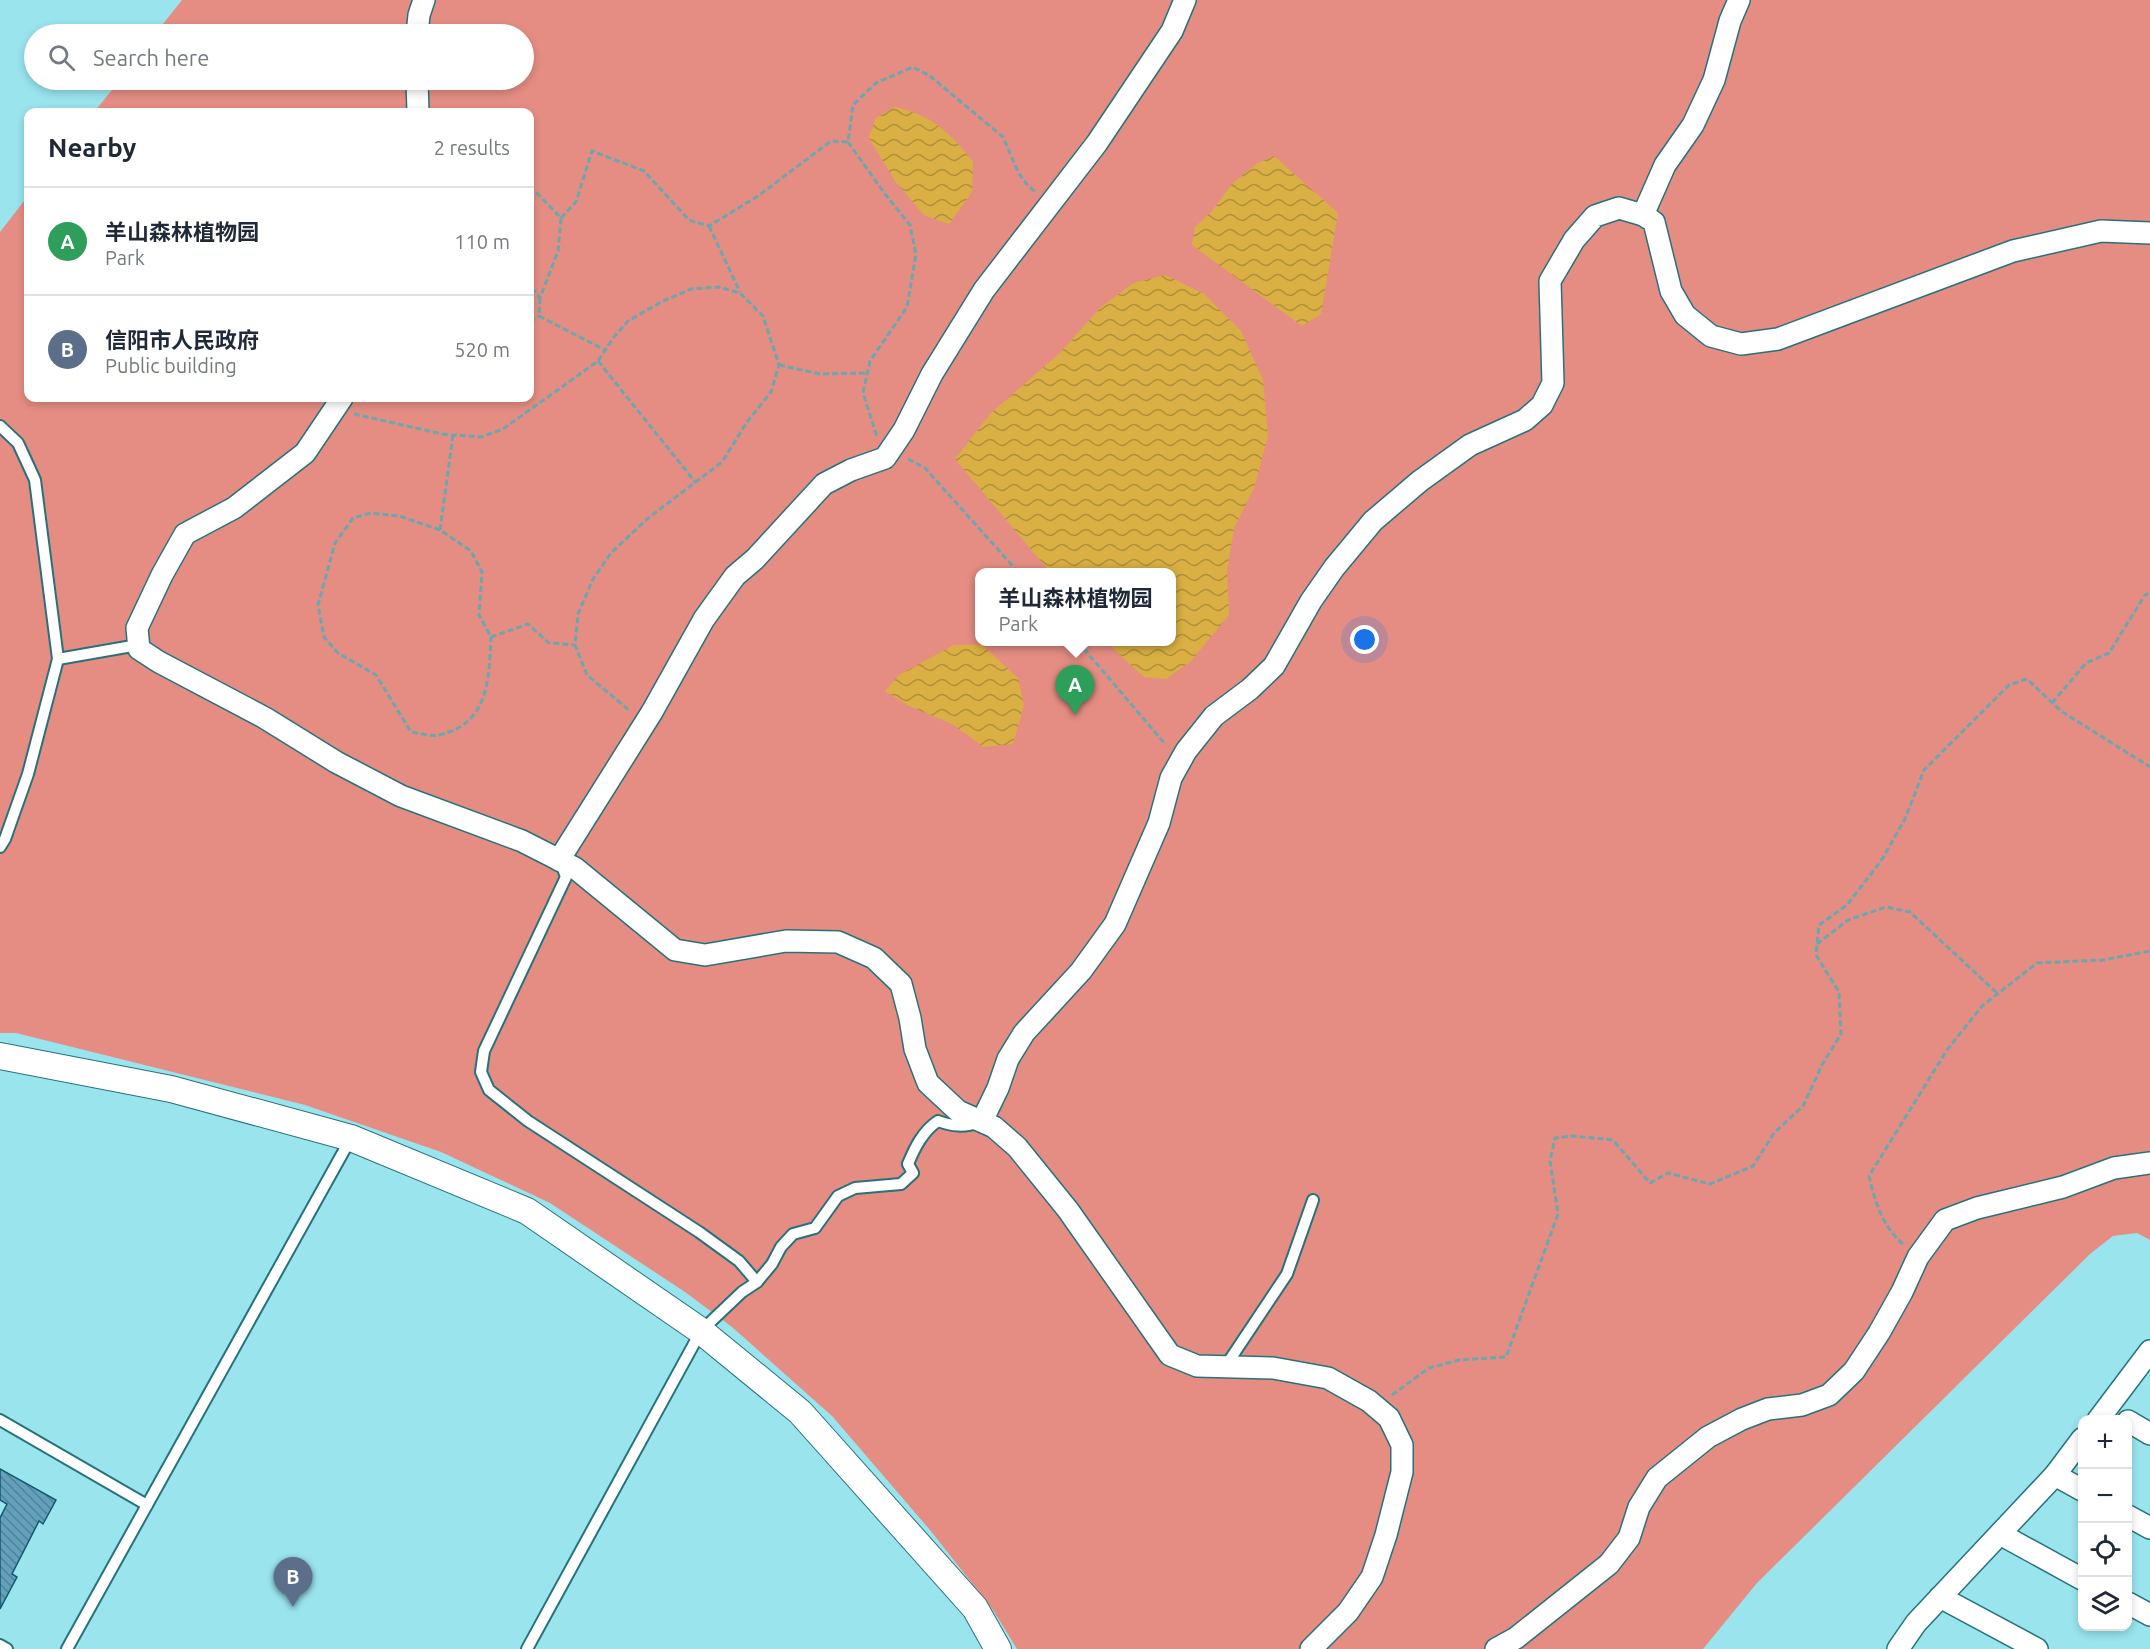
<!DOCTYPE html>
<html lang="en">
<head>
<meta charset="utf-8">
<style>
	:root { --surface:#fff; --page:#f2f2f3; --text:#1f2937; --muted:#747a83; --line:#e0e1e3; --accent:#0f766e }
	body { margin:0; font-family:Ubuntu,"Noto Sans SC",sans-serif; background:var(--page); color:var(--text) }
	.controls { position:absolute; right:18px; bottom:18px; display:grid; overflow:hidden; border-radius:12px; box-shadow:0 3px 9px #0003 }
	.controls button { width:54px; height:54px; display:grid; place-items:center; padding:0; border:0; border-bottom:2px solid var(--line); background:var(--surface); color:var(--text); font:30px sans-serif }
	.you { position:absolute; left:1365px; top:640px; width:21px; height:21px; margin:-15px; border:4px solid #fff; border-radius:50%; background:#1a73e8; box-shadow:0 0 0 9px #1a73e833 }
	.badge { display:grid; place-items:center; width:39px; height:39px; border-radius:50%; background:var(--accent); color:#fff; font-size:20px; font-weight:700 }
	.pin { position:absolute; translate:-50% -50px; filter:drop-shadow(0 2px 3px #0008) }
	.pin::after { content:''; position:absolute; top:32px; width:21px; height:18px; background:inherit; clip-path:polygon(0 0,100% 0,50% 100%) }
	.popup { position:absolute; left:975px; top:568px; width:201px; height:78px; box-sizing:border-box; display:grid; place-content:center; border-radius:12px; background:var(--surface); filter:drop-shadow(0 2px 4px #0005); font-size:20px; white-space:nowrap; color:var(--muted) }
	.popup b { font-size:22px; color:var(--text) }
	.popup::after { content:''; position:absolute; left:50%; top:100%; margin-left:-12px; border:12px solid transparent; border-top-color:var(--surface) }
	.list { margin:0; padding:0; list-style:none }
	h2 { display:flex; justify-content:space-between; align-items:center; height:78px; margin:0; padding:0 24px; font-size:26px }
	h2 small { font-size:20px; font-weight:400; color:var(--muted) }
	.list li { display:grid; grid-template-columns:39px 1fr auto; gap:18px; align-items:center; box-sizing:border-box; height:108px; padding:0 24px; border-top:2px solid var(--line) }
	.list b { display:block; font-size:22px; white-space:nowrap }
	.list p { margin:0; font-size:20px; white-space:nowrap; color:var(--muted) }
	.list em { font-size:20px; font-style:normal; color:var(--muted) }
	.icon { flex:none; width:33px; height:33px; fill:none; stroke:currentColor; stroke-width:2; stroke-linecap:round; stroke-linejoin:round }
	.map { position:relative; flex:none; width:2150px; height:1649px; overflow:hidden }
	.search { position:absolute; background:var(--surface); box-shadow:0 3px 9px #0003; left:24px; top:24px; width:510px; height:66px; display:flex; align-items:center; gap:15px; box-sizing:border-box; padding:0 21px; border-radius:33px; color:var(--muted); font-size:22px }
	.panel { position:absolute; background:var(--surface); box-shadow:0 3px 9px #0003; left:24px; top:108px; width:510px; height:294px; border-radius:12px }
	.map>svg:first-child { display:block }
</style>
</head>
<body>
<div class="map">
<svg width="2150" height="1649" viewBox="0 0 2150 1649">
	<defs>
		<pattern id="water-waves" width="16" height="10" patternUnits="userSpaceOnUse" patternTransform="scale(1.5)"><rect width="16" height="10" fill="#dab044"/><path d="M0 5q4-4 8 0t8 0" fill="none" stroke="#b0903a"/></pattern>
		<pattern id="building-back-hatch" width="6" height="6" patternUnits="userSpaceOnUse" patternTransform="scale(1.5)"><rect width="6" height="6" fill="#63a0ba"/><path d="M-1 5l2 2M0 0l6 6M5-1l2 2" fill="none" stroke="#518398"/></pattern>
	</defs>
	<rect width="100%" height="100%" fill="#9ae4ee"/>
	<path fill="#e58d83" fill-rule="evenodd" d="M 182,0 L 2150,0 L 2150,1240 L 2137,1233 L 2113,1236 L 2090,1254 L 1757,1583 L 1703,1649 L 1017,1649 L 993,1610 L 930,1530 L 832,1416 L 732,1327 L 685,1292 L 550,1203 L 441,1152 L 305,1105 L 16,1033 L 0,1033 L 0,232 L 28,196 L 28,398 L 530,398 L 530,112 L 94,112 L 120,80 L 524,80 L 524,34 L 155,34 ZM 979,572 L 1171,572 L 1171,642 L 979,642 Z"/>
	<g fill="url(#water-waves)">
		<path d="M 895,107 C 932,115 950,133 973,162 L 972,192 L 949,224 L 924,215 L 895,181 L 869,138 L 876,118 Z"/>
		<polygon points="1274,156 1338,213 1321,314 1302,326 1192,245 1195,227 1212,211 1232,184 1256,164"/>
		<polygon points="1165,275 1204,294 1241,331 1263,380 1268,436 1254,488 1234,528 1227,571 1229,615 1190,662 1166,679 1144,677 1121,656 1108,642 1171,642 1171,572 1050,572 955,459 991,413 1059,354 1101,307 1134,283"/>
		<polygon points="954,645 982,645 1018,678 1024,705 1013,744 984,747 952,724 909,706 885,691 899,675"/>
	</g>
	<polygon fill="url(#building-back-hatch)" stroke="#14576e" stroke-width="1.5" points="0,1469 56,1500 43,1524 39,1521 12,1574 17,1577 0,1609 0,1518 7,1504 0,1500"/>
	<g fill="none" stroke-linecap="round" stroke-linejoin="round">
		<defs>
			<g id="service">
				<polyline points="0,426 18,443 35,480 58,659 28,774 5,839 0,847"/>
				<polyline points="58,659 138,645"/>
				<polyline points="561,863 566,877 484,1051 481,1072 489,1090 528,1121 699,1232 739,1261 757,1282"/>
				<polyline points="1225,1367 1287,1274 1313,1200"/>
				<polyline points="0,1420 147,1505"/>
				<polyline points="0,1645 7,1649"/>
				<polyline points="67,1649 351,1138"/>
				<path d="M 527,1649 L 701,1331 L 742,1292 L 757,1282 L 772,1264 L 781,1247 L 793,1234 L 815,1228 L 838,1196 L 855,1188 L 901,1184 L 913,1173 L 908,1164 C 915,1147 923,1131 938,1121 C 952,1126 964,1128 979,1122"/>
			</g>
			<g id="minor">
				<polyline points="417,34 419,15 424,0"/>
				<polyline points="417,80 418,112"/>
				<polyline points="1643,215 1665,165 1693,125 1714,80 1730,21 1739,0"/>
				<polyline points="342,398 305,453 234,508 185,534 162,575 137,628 139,649 159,662 265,718 336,762 401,796 522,841 575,868 675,950 705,955 786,941 838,942 874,958 901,984 910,1018 915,1049 928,1083 958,1111 994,1127 1017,1147 1068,1210 1170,1355 1197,1366 1273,1368 1328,1378 1369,1401 1389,1418 1402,1445 1402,1472 1386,1535 1372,1577 1348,1612 1311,1649"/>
				<polyline points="559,860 652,712 704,619 735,576 755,559 824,484 851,470 885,458 904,430 932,374 984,290 1097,143 1172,31 1185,0"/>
				<polyline points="982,1121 998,1088 1008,1059 1024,1033 1081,971 1115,924 1159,823 1171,778 1186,751 1214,716 1250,689 1274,666 1311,601 1334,568 1373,521 1420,481 1470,445 1525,420 1542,405 1553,383 1550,281 1574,240 1595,216 1619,208 1643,215 1654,222 1671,291 1685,315 1711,336 1741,344 1778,339 2013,251 2101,231 2150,233"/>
				<polyline points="2098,1420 2150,1351"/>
				<polyline points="2128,1421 2150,1434"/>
				<polyline points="2055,1475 2082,1490"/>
				<polyline points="2128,1516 2150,1528"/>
				<polyline points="2000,1534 2082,1579"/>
				<polyline points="1940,1597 2037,1649"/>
				<polyline points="2128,1603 2150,1615"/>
				<polyline points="1496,1649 1516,1638 1609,1564 1629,1538 1639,1507 1657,1478 1708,1437 1742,1419 1768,1409 1802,1405 1829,1395 1854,1371 1879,1333 1902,1292 1918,1257 1945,1220 1977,1208 2063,1187 2114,1168 2150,1163"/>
				<polyline points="1898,1649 1916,1623 2055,1475 2082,1439"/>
			</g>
			<polyline id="tertiary" points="0,1056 171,1089 351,1138 527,1211 701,1331 800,1412 975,1608 998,1649"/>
		</defs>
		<use href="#service" stroke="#26727c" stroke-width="14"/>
		<use href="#minor" stroke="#26727c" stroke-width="24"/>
		<use href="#tertiary" stroke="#26727c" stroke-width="28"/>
		<g stroke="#6ca7af" stroke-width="3" stroke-dasharray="6 3" stroke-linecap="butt">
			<polyline points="848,142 885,194 910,225 916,254 907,307 870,361 863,393 877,437"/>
			<polyline points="530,186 561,218 558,251 540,298 530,286"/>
			<polyline points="561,218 576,202 592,151 644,171 689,220 709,226 758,196 831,141 848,142 853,105 876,83 913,67 930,76 1003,137 1018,172 1028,186 1037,193"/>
			<polyline points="709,226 740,292"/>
			<polyline points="540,298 539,316 605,350"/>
			<polyline points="530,322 539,316"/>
			<polyline points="598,361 696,483"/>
			<polyline points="779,365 820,374 867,373"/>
			<polyline points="354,414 442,434 481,437 503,429 598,361 614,337 628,321 661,302 691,289 719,287 740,293 763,316 779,365 771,392 747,422 722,462 647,519 611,553 593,579 578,614 575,645 587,675 630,711"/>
			<polyline points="453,435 440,530 471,551 482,572 479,615 491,637 528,624 549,643 575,645"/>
			<polyline points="908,459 925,468 1018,572"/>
			<path d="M 440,530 L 399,516 L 371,513 L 353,518 L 335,543 L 318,605 L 324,637 L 338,653 L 376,675 L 411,732 C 419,733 431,737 439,735 C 489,724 489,679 491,637"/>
			<polyline points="1078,642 1166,745"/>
			<polyline points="2052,703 2086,663 2109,653 2145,595 2150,593"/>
			<polyline points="1817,944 1848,920 1886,907 1910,912 1998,994"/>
			<path d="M 1903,1244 C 1882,1226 1875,1202 1869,1176 L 1947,1050 L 1982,1006 L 2037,963 L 2103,960 L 2150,951"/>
			<polyline points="1392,1395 1429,1368 1459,1360 1506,1357 1558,1214 1550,1161 1555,1138 1572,1136 1613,1140 1650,1183 1668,1173 1710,1184 1753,1166 1774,1133 1803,1106 1822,1065 1841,1034 1839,992 1816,955 1819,925 1847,905 1881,861 1905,819 1924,770 2009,685 2027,679 2061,711 2150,767"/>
		</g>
		<use href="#service" stroke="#fff" stroke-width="10"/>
		<use href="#minor" stroke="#fff" stroke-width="21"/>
		<use href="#tertiary" stroke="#fff" stroke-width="26"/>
	</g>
</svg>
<div class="controls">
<button>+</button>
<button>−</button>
<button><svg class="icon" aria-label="locate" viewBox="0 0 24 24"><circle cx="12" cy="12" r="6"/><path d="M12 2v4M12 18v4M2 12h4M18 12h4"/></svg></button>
<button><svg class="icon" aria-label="layers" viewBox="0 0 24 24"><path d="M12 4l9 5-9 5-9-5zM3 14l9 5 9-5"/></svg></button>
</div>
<div class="you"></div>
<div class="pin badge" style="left:1075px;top:715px;background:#2e9e5b">A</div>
<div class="popup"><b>羊山森林植物园</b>Park</div>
<div class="pin badge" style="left:293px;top:1607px;background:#5c6f8a">B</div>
<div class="search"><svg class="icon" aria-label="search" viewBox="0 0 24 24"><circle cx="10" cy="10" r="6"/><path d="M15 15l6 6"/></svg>Search here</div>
<section class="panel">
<h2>Nearby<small>2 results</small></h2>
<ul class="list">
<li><span class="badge" style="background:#2e9e5b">A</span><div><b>羊山森林植物园</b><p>Park</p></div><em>110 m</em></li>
<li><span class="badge" style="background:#5c6f8a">B</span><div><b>信阳市人民政府</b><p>Public building</p></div><em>520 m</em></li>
</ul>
</section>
</div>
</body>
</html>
